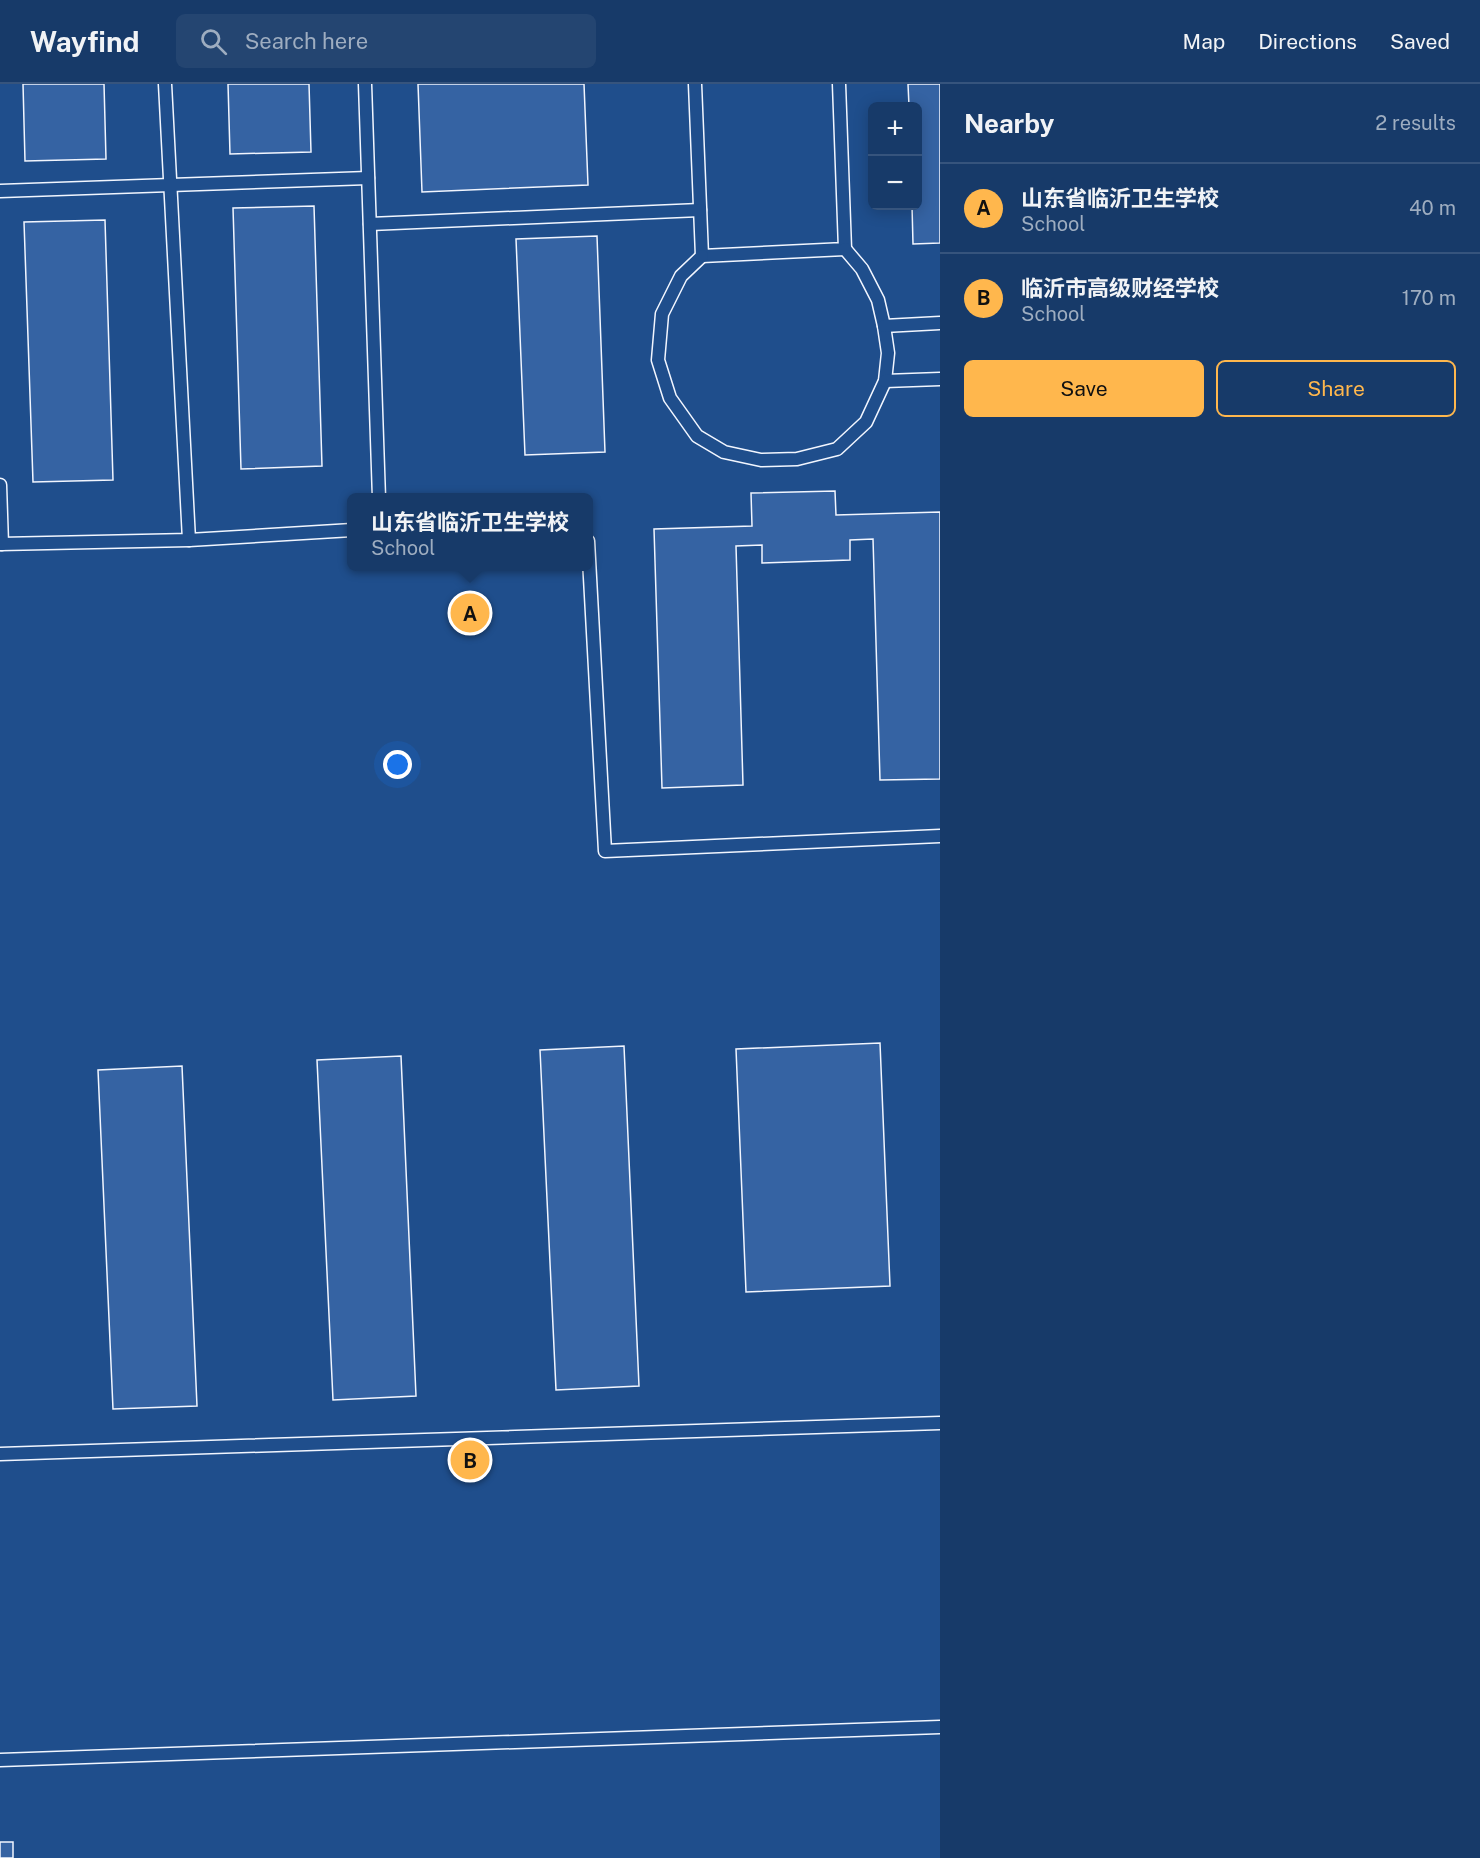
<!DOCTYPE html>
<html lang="en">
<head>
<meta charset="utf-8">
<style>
	:root { --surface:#173a69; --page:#244571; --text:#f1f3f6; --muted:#9eadc0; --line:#36547d; --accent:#ffb74d }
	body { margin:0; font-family:"Public Sans","Noto Sans SC",sans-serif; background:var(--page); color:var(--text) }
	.controls { position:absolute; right:18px; top:18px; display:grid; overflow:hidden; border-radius:9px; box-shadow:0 3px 15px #0003 }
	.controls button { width:54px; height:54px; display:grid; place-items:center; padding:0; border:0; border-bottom:2px solid var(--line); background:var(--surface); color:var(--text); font:30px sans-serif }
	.you { position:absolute; left:398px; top:681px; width:21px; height:21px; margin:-15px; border:4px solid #fff; border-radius:50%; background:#1a73e8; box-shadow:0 0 0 9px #1a73e833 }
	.badge { display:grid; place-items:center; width:39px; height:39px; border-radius:50%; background:var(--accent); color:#111; font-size:20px; font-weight:700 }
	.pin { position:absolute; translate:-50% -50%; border:3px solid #fff; box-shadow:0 2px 6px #0006 }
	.popup { position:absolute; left:347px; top:409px; width:246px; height:78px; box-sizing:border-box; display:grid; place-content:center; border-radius:9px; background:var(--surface); filter:drop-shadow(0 2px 4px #0005); font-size:20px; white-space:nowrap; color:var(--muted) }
	.popup b { font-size:22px; color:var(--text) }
	.popup::after { content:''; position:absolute; left:50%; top:100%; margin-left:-12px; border:12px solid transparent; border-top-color:var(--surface) }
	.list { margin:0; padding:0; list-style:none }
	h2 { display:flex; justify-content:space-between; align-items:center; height:78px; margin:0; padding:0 24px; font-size:26px }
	h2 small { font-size:20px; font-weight:400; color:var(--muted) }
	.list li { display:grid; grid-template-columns:39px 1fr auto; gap:18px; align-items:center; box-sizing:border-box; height:90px; padding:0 24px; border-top:2px solid var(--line) }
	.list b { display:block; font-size:22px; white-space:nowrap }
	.list p { margin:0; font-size:20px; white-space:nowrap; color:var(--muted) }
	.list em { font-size:20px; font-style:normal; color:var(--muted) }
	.actions { display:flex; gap:12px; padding:18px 24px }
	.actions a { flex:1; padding:14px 0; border:2px solid var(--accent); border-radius:9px; text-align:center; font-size:21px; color:var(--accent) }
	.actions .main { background:var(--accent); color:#111 }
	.icon { flex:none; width:33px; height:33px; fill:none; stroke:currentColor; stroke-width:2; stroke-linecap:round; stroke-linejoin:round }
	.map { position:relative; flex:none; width:940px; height:1774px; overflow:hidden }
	header { display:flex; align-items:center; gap:36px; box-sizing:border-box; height:84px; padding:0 30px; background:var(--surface); border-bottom:2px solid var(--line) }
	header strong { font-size:28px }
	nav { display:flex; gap:33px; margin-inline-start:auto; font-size:21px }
	.search { width:420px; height:54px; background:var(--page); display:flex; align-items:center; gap:15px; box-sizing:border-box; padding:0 21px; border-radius:9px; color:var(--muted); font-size:22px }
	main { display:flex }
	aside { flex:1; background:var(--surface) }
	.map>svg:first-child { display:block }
</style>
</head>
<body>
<header>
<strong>Wayfind</strong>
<div class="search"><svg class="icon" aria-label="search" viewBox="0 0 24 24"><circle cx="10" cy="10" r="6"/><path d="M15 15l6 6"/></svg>Search here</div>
<nav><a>Map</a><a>Directions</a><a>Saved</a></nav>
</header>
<main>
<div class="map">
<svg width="940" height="1774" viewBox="0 0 940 1774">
	<rect width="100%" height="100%" fill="#1f4e8c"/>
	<g fill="#3563a3" stroke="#f2f6ff" stroke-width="1.5">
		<polygon points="23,0 104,0 106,75 25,77"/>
		<polygon points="228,0 309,0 311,68 230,70"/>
		<polygon points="418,0 584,0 588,101 422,108"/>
		<polygon points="908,0 940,0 940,159 913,160 912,122 918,122 918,22 909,22"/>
		<polygon points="314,122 322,382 241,385 233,124"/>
		<polygon points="105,136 113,396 33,398 24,138"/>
		<polygon points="597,152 605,368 525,371 516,155"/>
		<polygon points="835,407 836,431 940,428 940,695 880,696 873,455 850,456 850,476 762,479 762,461 736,462 743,701 662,704 654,445 752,442 751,409"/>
		<polygon points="880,959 890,1202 746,1208 736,965"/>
		<polygon points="624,962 639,1302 556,1306 540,966"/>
		<polygon points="401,972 416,1312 333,1316 317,976"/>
		<polygon points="182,982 197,1322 113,1325 98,986"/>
		<rect x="0" y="1758" width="13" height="16"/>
	</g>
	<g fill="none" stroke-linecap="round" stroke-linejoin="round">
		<defs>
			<g id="lane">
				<polyline points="165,0 189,456"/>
				<polyline points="365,0 379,414"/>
				<polyline points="695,0 702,172 845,165 839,0"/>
				<polyline points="0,107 368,94"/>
				<polyline points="370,140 700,126"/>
				<polyline points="702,172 681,192 662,230 658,276 670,314 697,352 724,368 761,376 797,375 837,365 866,338 885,297 888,269 884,242 878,216 862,185 845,165"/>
				<polyline points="884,242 940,239"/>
				<polyline points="885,297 940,295"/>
				<polyline points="0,401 2,460"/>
				<polyline points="588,457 605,767 940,752"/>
				<polyline points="0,460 189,456 352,446"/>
				<polyline points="0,1370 940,1339"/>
				<polyline points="0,1676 940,1643"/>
			</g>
		</defs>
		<use href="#lane" stroke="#f2f6ff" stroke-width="15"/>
		<use href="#lane" stroke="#1f4e8c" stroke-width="12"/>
	</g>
</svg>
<div class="controls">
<button>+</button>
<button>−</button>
</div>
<div class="you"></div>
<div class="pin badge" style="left:470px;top:529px">A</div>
<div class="popup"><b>山东省临沂卫生学校</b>School</div>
<div class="pin badge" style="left:470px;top:1376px">B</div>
</div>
<aside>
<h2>Nearby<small>2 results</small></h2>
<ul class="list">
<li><span class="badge">A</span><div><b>山东省临沂卫生学校</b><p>School</p></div><em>40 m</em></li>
<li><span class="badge">B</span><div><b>临沂市高级财经学校</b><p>School</p></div><em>170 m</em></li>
</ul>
<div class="actions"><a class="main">Save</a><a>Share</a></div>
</aside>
</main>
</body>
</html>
